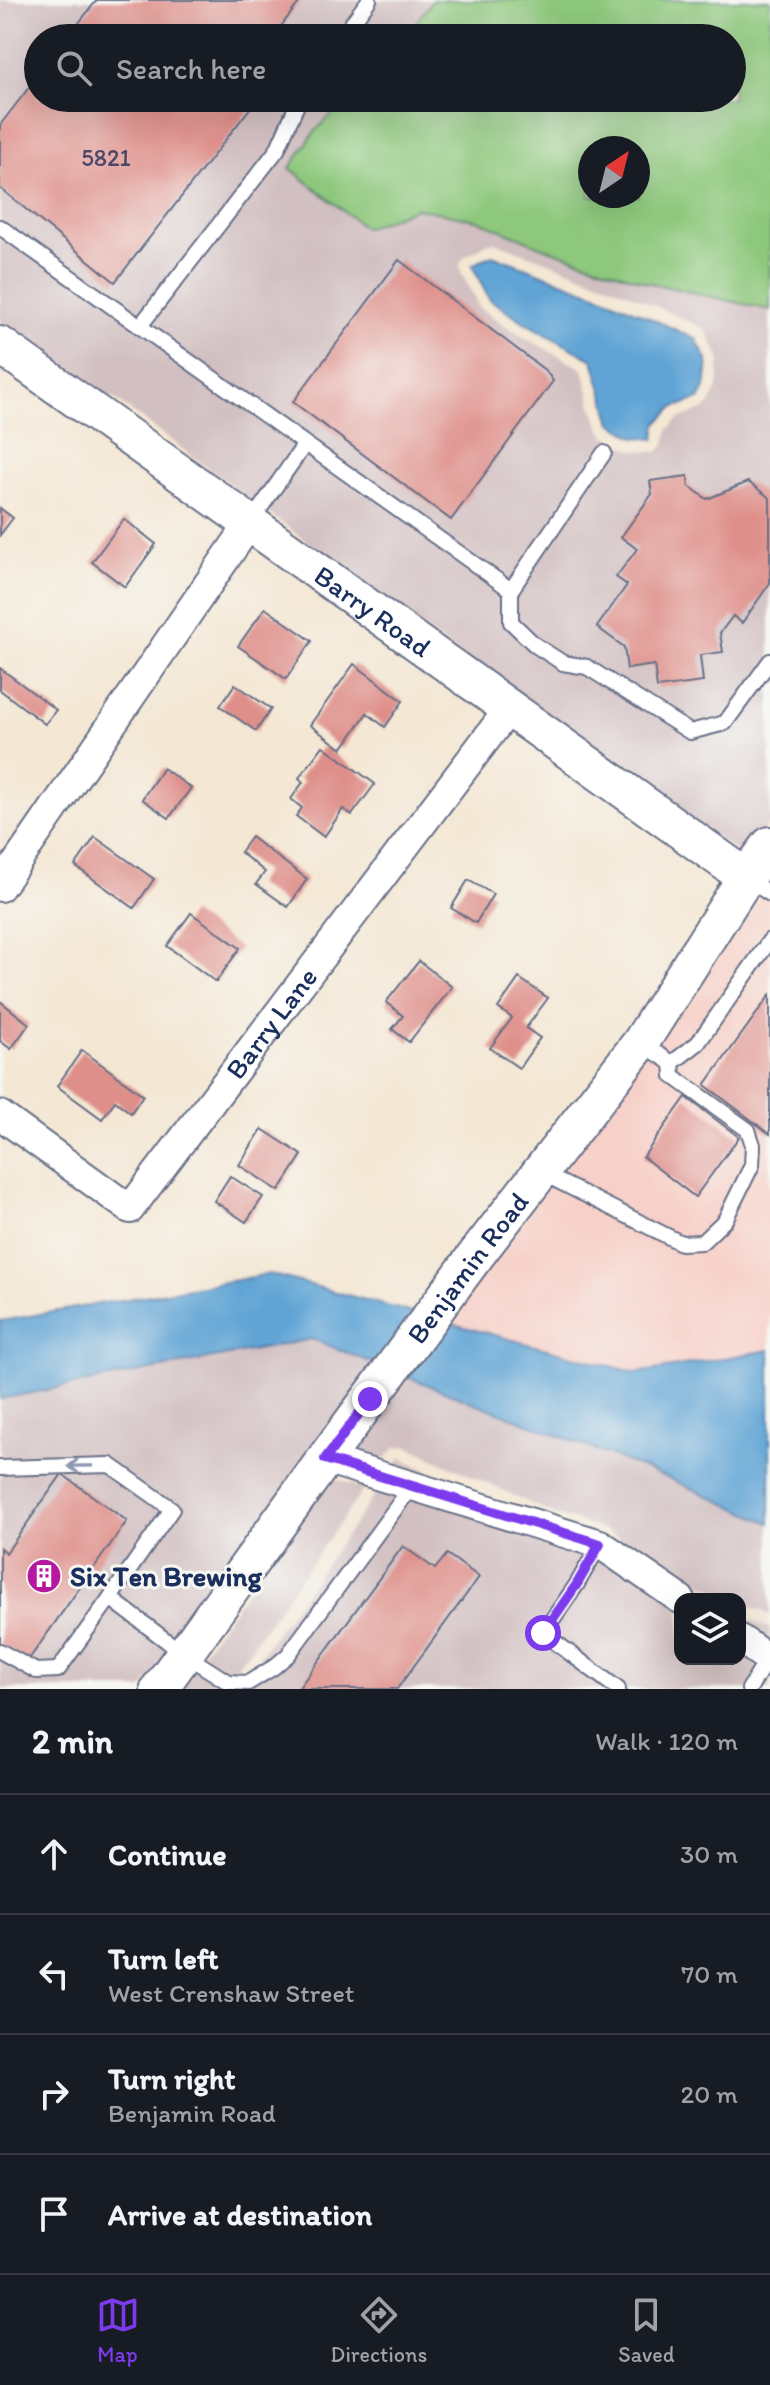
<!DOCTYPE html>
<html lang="en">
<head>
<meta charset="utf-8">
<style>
	:root { --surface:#171b24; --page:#20242c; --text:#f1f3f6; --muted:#9ea1a6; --line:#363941; --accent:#7c3aed }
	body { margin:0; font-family:Itim,sans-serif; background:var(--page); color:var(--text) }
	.controls { position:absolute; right:24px; bottom:24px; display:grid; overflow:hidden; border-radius:16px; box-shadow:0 8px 32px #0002 }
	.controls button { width:72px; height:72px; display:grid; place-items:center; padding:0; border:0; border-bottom:2px solid var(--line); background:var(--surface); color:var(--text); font:40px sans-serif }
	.compass { position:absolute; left:578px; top:136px; width:72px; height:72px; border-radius:50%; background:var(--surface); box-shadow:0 8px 32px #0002; rotate:35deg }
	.stop { position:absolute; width:24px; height:24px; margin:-18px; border:6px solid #7c3aed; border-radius:50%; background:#fff }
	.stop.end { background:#7c3aed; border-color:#fff; box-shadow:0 2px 8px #0008 }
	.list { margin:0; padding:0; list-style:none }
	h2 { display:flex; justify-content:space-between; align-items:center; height:104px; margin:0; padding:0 32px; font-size:34px }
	h2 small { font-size:26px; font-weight:400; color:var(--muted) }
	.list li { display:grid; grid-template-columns:52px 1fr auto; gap:24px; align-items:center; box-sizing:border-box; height:120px; padding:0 32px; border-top:2px solid var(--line) }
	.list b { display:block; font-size:30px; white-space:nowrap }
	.list p { margin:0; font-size:26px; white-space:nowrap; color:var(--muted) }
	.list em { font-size:26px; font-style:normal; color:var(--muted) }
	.icon { flex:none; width:44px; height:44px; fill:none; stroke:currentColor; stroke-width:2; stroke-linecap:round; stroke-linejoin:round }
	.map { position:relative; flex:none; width:770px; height:1689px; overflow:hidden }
	.search { position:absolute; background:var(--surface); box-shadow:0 8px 32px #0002; left:24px; right:24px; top:24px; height:88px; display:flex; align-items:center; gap:20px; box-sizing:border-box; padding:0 28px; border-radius:44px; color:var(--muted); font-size:30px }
	.sheet { height:584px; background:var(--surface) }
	nav { display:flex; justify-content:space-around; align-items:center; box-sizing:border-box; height:112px; border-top:2px solid var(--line); background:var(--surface); font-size:22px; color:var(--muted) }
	nav a { display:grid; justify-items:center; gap:4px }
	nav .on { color:var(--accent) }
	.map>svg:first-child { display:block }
</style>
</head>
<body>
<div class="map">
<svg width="770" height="1689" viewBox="0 0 770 1689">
	<rect width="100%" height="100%" fill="#f6f6f2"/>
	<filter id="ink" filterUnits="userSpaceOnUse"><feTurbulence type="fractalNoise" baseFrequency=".0125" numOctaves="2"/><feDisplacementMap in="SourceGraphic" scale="16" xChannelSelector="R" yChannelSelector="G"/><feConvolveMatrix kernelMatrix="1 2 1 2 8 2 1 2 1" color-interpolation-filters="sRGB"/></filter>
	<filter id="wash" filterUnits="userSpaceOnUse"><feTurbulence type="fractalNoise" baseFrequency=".006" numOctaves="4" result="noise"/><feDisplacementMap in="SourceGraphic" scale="32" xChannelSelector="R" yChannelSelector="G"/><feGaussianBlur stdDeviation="1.8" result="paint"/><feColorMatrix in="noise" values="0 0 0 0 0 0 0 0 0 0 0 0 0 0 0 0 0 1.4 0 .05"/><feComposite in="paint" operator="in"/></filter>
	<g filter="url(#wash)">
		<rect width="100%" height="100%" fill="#f4e7d4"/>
		<polygon fill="#f7d1c9" points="770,885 770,1350 637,1373 446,1322 702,972"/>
		<g fill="#d2bfc1" fill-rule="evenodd">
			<path d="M 0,0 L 433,0 L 404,38 L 38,38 L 38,98 L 349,98 L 290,168 L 365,228 L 417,208 L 477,220 L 545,248 L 646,282 L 770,310 L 770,822 L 744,857 L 416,623 L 118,401 L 0,324 ZM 494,242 L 613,286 L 705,329 L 720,358 L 718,388 L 710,404 L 705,409 L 679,419 L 669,429 L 664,447 L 657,452 L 632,450 L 605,435 L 601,429 L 592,405 L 583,369 L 522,336 L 480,309 L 461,272 L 460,264 L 464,257 L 487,244 Z"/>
			<polygon points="312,1339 378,1365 142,1689 0,1689 0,1399"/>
			<polygon points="405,1376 663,1476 770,1523 770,1615 646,1557 605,1530 553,1514 407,1446 395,1448 384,1461 349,1450"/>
			<polygon points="401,1458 705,1599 680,1599 680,1659 740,1659 740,1615 770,1629 770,1689 236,1689"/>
			<polygon points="329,1477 365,1488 221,1689 176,1689"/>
		</g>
		<path fill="#8dc87c" stroke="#547c6d" stroke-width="2" fill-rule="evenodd" d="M 433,0 L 770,0 L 770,310 L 646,282 L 545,248 L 477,220 L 417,208 L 365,228 L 290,168 L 316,130 L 349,98 L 732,98 L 732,38 L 404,38 ZM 638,148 L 638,196 L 590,196 L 590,148 Z"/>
		<g fill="#61a4d5" stroke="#3e6a9a" stroke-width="2">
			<polygon points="492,255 607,298 696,339 708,362 705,388 699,399 673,408 657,424 655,439 635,437 612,423 593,360 529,325 489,299 472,265"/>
			<polygon points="270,1274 417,1314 378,1365 312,1339 0,1399 0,1321"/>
			<polygon points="446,1322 637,1373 770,1350 770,1523 663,1476 405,1376"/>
		</g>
		<g id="blocks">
			<g fill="#df8f8a">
				<polygon points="97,0 301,0 272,38 67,38"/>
				<polygon points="38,76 38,98 258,98 115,282 0,188 0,125"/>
				<polygon points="399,260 546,371 553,381 451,520 293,402"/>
				<polygon points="688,476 689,486 707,499 748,482 770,498 770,583 742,623 733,616 720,633 723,652 700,655 703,682 657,688 654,665 627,669 624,647 597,627 627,585 616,577 637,549 621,537 652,494 650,481"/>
				<polygon points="0,508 13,518 0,535"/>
				<polygon points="124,519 156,544 125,587 92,562"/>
				<polygon points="265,608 312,641 286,679 238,646"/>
				<polygon points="354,664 403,701 385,727 367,713 342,749 310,725"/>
				<polygon points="0,668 56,710 45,724 0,690"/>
				<polygon points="235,684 271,709 256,731 220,706"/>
				<polygon points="323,746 375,784 352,815 343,809 324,837 296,816 302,808 291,799 303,782 299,778"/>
				<polygon points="163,768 191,788 169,818 142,799"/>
				<polygon points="95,837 154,879 134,908 75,866"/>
				<polygon points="251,837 307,879 288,907 256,884 265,872 240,852"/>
				<polygon points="468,880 493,894 476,923 451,908"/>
				<polygon points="191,913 240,948 216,982 167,946"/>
				<polygon points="419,961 452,987 409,1042 392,1029 403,1016 386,1002"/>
				<polygon points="519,978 548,998 526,1028 540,1038 519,1068 490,1048 512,1018 498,1008"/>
				<polygon points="770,995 770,1134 705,1085"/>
				<polygon points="0,1001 29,1024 11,1049 0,1041"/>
				<polygon points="82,1050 143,1095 131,1113 115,1101 102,1119 57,1086"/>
				<polygon points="686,1097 739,1137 695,1197 643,1157"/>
				<polygon points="262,1129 302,1155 279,1191 239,1165"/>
				<polygon points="230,1176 263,1197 246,1222 214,1201"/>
				<polygon points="62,1474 127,1521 27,1662 0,1643 0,1548 6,1553"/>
				<polygon points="403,1546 435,1569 447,1554 479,1577 397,1689 298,1689"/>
			</g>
		</g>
	</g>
	<g filter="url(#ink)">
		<use href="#blocks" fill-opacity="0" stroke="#676f87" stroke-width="2"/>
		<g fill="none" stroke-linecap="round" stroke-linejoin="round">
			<defs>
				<g id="service">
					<polyline points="341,38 369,0"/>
					<polyline points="0,227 511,590 511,622 535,645 563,663 587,667 690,732 725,723 770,661"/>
					<polyline points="140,326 277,150 300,98"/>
					<polyline points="250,523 305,444"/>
					<polyline points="511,590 604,453"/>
					<polyline points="747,879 770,894"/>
					<polyline points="641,1043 672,1063 698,1043 770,940"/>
					<polyline points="542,1173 681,1243 702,1242 725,1220 752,1165 753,1145 748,1130 673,1076 672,1063"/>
					<polyline points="0,1468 110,1465 172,1509 110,1598 184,1654 228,1682 248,1683 274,1667 288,1655 412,1486"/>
					<polyline points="600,1544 577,1584 543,1633 618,1689"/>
					<polyline points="0,1651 36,1671 58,1670 110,1598"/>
					<polyline points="749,1689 768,1658"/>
				</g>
				<g id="minor">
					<polyline points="0,887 250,523"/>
					<path id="s1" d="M 0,1115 L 130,1209 L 509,709"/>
					<polyline points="325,1459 600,1544 680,1599"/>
					<polyline points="740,1639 770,1660"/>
				</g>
				<g id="tertiary">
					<path id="s2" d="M 0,345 L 746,877"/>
					<path id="s3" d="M 159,1689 L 325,1459 L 470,1263 L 641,1042 L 746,877 L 770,845"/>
				</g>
			</defs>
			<use href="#service" stroke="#676f87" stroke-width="18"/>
			<use href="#minor" stroke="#676f87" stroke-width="32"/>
			<use href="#tertiary" stroke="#676f87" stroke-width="40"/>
			<use href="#service" stroke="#fff" stroke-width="14"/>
			<use href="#minor" stroke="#fff" stroke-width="28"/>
			<use href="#tertiary" stroke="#fff" stroke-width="36"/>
		</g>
		<defs><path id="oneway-shaft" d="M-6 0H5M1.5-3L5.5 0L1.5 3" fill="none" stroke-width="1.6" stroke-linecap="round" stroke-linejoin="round" transform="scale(2)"/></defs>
		<use stroke="#8d97ae" href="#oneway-shaft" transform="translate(80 1466) rotate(179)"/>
	</g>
	<g fill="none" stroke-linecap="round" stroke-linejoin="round" filter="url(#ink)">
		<polyline stroke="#7c3aed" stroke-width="10" points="370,1399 325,1459 600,1544 577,1584 543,1633"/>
	</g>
	<defs>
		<symbol id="building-disc" viewBox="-11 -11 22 22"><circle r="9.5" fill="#b5179e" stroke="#f6f6f2"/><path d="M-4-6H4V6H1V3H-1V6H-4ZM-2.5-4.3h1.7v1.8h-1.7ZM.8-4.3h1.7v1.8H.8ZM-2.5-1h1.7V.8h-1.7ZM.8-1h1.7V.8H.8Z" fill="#fff"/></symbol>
	</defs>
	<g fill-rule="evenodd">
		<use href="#building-disc" x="24" y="1556" width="40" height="40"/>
	</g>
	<g text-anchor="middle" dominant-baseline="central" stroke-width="6" stroke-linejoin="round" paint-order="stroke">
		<g font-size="24" fill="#4c4769">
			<text x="106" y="157">5821</text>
		</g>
		<g font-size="28" fill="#1b2f5e" stroke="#f6f6f2">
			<text stroke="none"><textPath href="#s2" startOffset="458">Barry Road</textPath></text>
			<text stroke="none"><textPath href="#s1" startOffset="394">Barry Lane</textPath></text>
			<text stroke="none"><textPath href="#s3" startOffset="522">Benjamin Road</textPath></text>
		</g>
		<g font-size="28" font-weight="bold" fill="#1b2f5e" stroke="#f6f6f2" text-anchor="start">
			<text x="70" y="1576">Six Ten Brewing</text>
		</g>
	</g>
</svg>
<div class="controls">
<button><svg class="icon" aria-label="layers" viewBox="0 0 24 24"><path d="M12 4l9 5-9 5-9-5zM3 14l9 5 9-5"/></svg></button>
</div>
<svg class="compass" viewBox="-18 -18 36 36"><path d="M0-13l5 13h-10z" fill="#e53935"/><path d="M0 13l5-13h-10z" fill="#9ea1a6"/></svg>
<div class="stop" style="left:543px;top:1633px"></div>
<div class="stop end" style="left:370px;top:1399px"></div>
<div class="search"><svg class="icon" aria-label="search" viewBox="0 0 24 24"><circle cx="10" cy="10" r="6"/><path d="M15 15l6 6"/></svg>Search here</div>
</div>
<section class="sheet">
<h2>2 min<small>Walk · 120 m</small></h2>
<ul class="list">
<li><svg class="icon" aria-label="ahead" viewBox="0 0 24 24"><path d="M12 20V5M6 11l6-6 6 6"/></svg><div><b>Continue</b></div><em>30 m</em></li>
<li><svg class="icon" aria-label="left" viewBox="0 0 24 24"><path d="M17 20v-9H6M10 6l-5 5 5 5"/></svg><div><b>Turn left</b><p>West Crenshaw Street</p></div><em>70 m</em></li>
<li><svg class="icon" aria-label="right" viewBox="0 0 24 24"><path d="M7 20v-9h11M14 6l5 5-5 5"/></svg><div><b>Turn right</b><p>Benjamin Road</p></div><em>20 m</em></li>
<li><svg class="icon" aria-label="arrive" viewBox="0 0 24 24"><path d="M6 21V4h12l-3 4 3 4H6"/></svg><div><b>Arrive at destination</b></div></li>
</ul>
</section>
<nav>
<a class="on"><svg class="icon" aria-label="map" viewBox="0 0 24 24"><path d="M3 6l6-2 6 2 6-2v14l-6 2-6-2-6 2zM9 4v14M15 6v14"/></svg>Map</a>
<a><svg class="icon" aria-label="directions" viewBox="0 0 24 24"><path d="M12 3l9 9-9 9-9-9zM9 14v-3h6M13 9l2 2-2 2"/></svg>Directions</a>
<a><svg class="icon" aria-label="saved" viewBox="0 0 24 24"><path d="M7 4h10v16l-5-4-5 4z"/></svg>Saved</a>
</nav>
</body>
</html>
